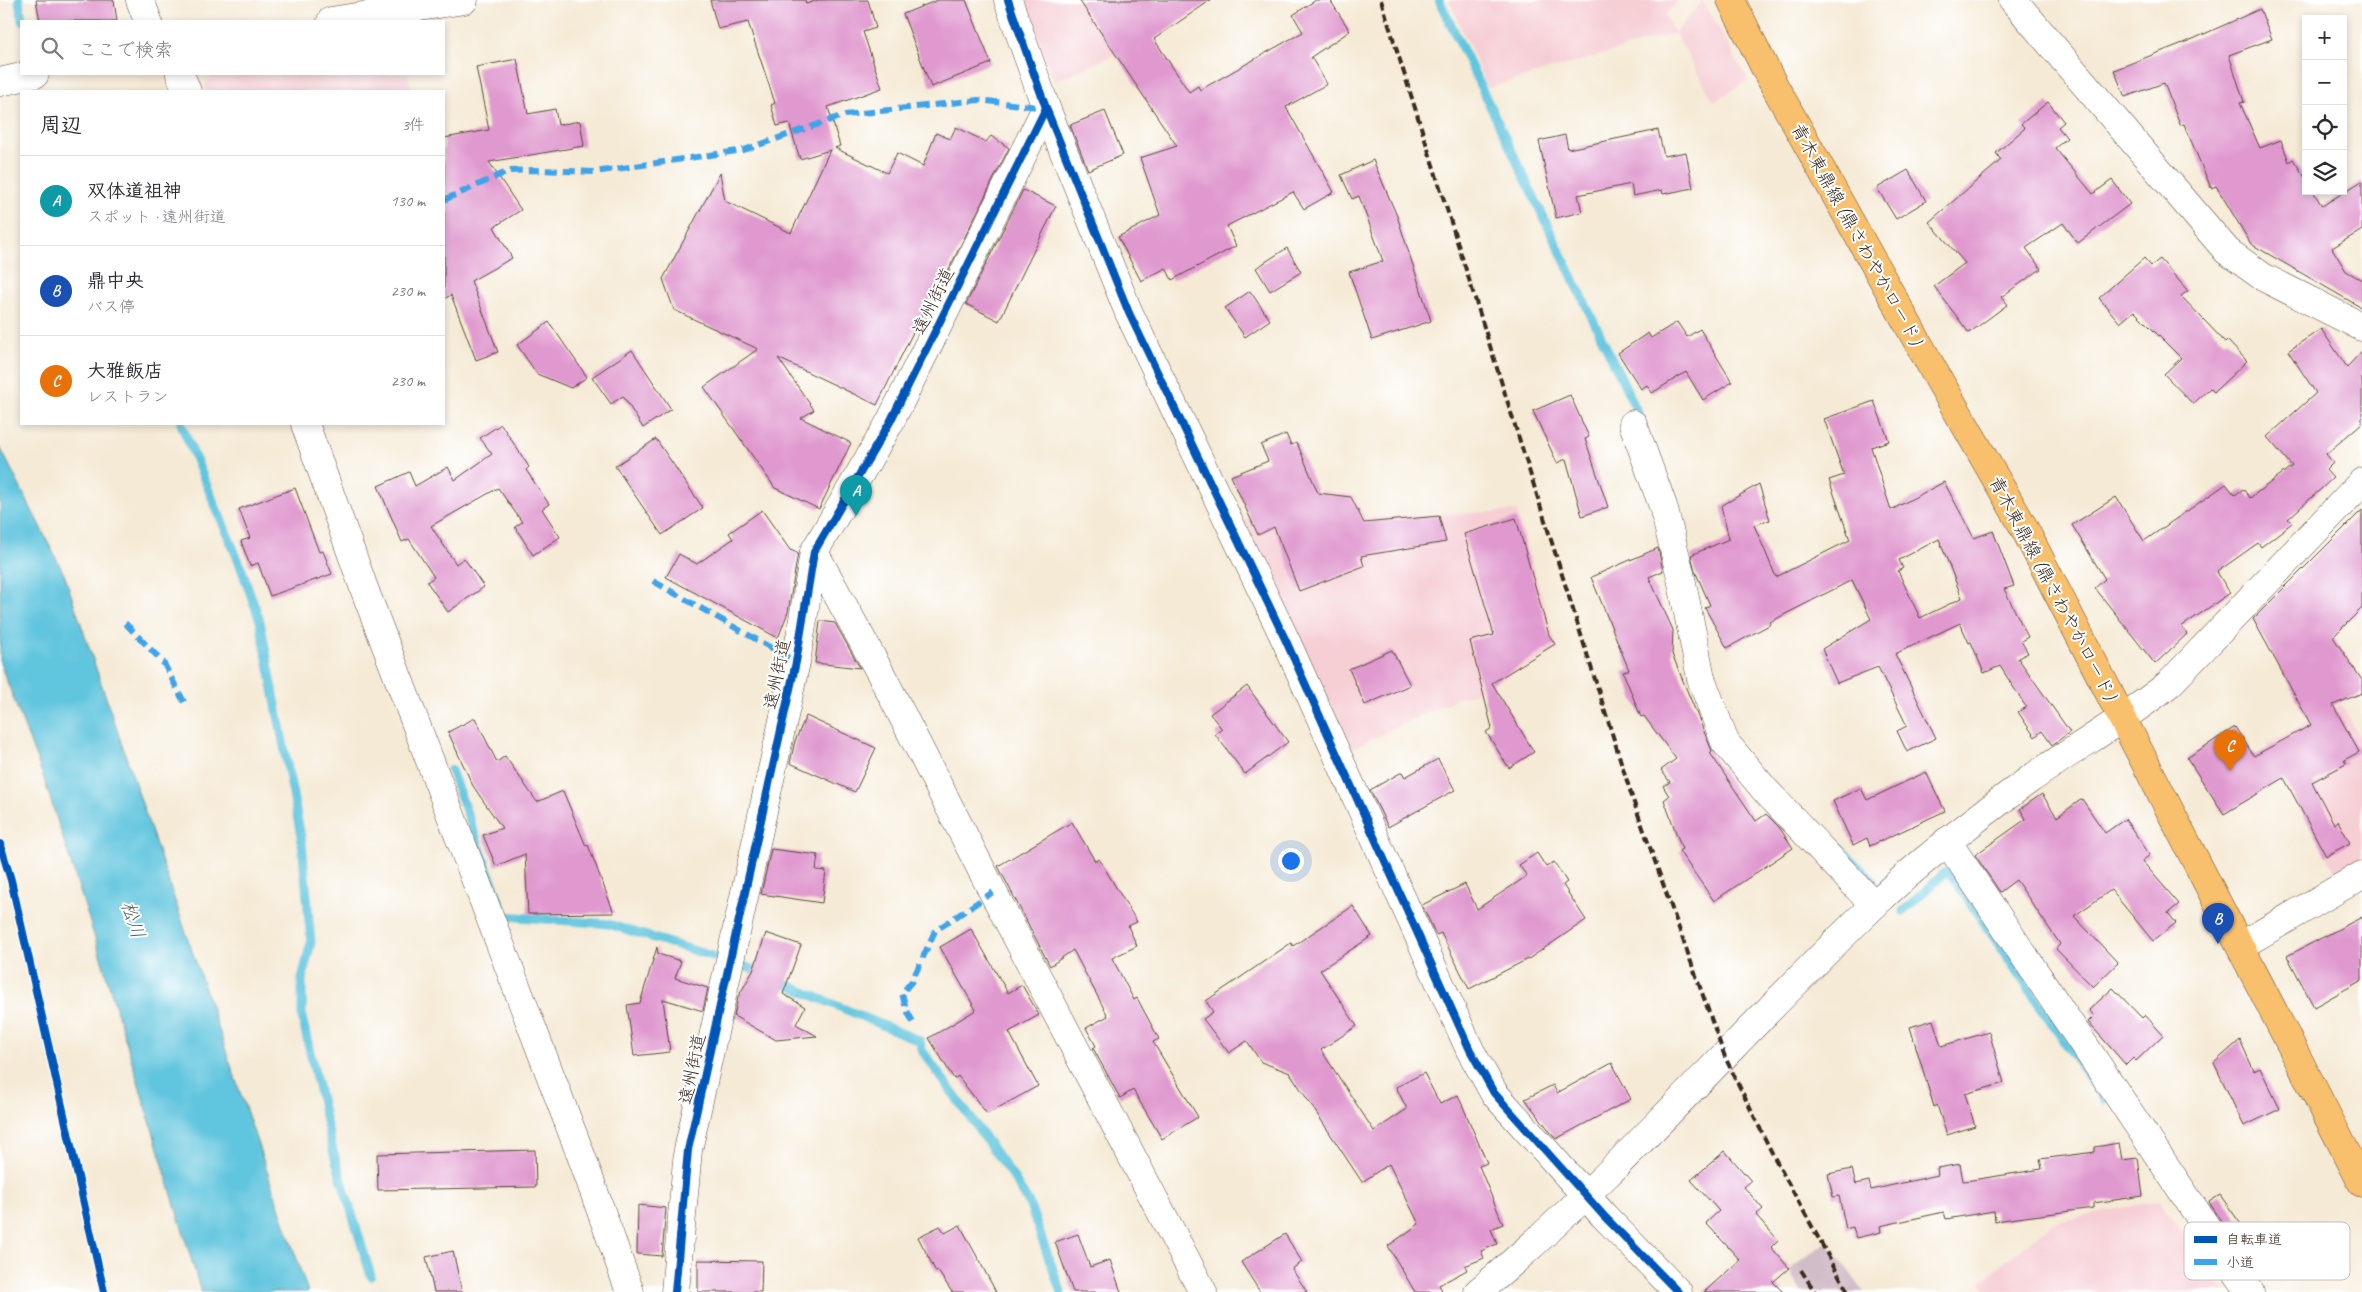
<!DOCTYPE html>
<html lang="ja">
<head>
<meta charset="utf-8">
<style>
	:root { --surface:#fff; --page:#f2f2f3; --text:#2b2b33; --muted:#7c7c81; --line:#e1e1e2; --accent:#b5179e }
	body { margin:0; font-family:Caveat,"Klee One",sans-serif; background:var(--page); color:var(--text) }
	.controls { position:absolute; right:15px; top:15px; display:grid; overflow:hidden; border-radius:0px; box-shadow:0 2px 8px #0003 }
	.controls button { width:45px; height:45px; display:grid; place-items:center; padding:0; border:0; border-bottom:1px solid var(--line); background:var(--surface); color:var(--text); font:25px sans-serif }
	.you { position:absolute; left:1290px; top:860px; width:18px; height:18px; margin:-12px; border:4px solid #fff; border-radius:50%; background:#1a73e8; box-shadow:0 0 0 8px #1a73e833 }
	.badge { display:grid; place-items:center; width:32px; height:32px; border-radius:50%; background:var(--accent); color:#fff; font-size:16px; font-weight:700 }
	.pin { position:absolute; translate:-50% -41px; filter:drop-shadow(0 1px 2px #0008) }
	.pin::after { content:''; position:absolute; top:26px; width:18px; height:15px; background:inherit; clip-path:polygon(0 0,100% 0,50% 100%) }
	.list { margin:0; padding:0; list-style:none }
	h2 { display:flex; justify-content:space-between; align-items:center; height:65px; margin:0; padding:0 20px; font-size:21px }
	h2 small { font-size:16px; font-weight:400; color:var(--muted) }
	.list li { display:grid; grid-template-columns:32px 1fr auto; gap:15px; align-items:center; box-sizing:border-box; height:90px; padding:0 20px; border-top:1px solid var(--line) }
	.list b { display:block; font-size:19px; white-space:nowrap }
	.list p { margin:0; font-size:16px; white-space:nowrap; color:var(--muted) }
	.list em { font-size:16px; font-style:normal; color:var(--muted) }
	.icon { flex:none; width:28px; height:28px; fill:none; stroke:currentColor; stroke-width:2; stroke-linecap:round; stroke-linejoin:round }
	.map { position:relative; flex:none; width:2362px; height:1292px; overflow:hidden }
	.search { position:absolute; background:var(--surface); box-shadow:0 2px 8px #0003; left:20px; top:20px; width:425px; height:55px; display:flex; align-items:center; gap:12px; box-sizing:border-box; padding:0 18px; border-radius:0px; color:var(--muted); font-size:19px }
	.panel { position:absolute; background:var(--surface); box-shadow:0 2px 8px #0003; left:20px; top:90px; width:425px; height:335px; border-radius:0px }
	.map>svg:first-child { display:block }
</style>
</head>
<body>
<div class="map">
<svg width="2362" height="1292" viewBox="0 0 2362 1292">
	<rect width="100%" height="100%" fill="#fff"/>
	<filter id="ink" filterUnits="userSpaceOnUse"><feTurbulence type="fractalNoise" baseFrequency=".02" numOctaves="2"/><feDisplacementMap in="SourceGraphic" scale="10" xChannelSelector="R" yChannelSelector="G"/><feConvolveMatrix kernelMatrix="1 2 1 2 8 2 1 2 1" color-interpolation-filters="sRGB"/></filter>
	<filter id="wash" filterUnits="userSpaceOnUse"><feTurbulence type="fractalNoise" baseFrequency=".0096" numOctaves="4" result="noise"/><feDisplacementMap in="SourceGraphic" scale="20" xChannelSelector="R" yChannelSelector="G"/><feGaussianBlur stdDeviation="1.12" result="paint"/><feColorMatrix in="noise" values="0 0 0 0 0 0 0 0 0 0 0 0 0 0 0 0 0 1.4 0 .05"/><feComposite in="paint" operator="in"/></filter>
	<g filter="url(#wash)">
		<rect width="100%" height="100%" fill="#f5ead5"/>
		<g fill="#f6cfd5">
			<polygon points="1024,0 1211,0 1166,31 1054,82"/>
			<polygon points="1449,0 1679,0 1665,15 1675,33 1703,1 1748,80 1714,102 1675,33 1488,88"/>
			<polygon points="213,74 408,74 412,91 207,91 205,85"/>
			<polygon points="1324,490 1354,495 1366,518 1516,511 1558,650 1475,693 1455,699 1346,751 1239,522"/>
			<polygon points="2341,704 2362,742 2362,864 2338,877 2266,745"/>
			<polygon points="2159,1200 2224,1292 1987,1292 1980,1282 2053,1223"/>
		</g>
		<polygon fill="#d1bdc8" points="1827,1241 1864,1292 1801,1292 1789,1270"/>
		<polygon fill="#60c5de" stroke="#4e787e" points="0,447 64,574 308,1292 201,1292 95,938 43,776 0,663"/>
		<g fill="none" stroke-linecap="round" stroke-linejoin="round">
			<g stroke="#60c5de" stroke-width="9">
				<polyline points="19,0 22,21"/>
				<polyline points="1439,0 1638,413"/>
				<polyline points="181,424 239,562 260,621 302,842 311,942 302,979 302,1017 333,1151 371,1276"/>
				<polyline points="451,770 505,916 608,924 715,957"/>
				<polyline points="1823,832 1873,881"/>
				<polyline points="1903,911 1948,870 2104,1100"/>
				<polyline points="739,964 764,974"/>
				<polyline points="776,980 920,1041 921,1049 1013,1177 1029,1203 1061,1292"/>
			</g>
		</g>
		<g id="blocks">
			<g fill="#e099cf" fill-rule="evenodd">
				<polygon points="36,0 114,0 117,21 40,21"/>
				<polygon points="710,0 805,0 806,4 818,0 868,0 876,28 863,32 882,88 828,107 840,146 835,148 887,173 897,153 923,166 936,133 950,139 956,127 986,142 991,136 1009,148 939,289 937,288 927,304 877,405 778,358 814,410 801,418 851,443 819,509 775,488 704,387 758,349 674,310 663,279 720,173 725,201 791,233 830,150 800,159 789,123 777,126 771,105 775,103 748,22 718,29"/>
				<polygon points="938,0 966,0 991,63 931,87 903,14"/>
				<polygon points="1079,0 1211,0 1154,39 1189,92 1198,86 1200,90 1303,32 1293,15 1316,0 1330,0 1350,31 1311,57 1327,84 1286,107 1334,192 1304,209 1293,192 1227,226 1236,246 1172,280 1166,268 1141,281 1118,237 1160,215 1140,158 1177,146"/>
				<polygon points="2260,9 2272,39 2229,55 2244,102 2240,103 2260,148 2281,140 2289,162 2293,159 2306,179 2306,191 2313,191 2322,206 2362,181 2362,230 2332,248 2346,271 2362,280 2362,308 2251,244 2216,186 2211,188 2184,124 2180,125 2164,83 2125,97 2114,70 2193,39"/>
				<polygon points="517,59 528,114 555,109 558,125 580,121 584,146 489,162 521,210 494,227 512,258 471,281 498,352 476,360 451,295 444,299 444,138 489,130 476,67"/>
				<polygon points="2048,102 2064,122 2058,127 2067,138 2055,148 2093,194 2112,180 2130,204 2078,243 2063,223 2026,248 2041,269 2001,297 2007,305 1969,333 1934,286 1965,263 1929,222 2001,160 1996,153 2025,128 2021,124"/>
				<polygon points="1105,111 1123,155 1088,170 1070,125"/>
				<polygon points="1658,130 1664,156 1686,152 1693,188 1663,194 1662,190 1633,196 1631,184 1578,195 1582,212 1556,218 1539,141 1565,135 1568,149"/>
				<polygon points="1373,160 1397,216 1431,321 1372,340 1349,272 1383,261 1359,196 1352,199 1341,175"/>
				<polygon points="1908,170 1926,201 1896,219 1877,188"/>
				<polygon points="1023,190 1056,206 999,321 966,304"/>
				<polygon points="1287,248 1301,272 1270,291 1256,268"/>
				<polygon points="2144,258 2151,266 2160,259 2188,291 2181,296 2225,342 2227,340 2247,361 2214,392 2210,388 2193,404 2164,374 2181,358 2134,311 2120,323 2099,298"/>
				<polygon points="1250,291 1270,320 1245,337 1225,308"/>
				<polygon points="549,322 587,377 571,388 537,374 517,345"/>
				<polygon points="1677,322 1687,337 1700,329 1732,382 1703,400 1686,372 1652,393 1647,385 1641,389 1618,353 1648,333 1651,338"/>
				<polygon points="2321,329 2347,367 2362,351 2362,423 2326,454 2333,463 2326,470 2333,478 2288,519 2292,523 2261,547 2258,543 2217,572 2230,593 2181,627 2187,634 2155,664 2095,588 2105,579 2072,525 2116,497 2144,541 2226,484 2235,495 2243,489 2250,498 2292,466 2267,437 2316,393 2288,351"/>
				<polygon points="632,350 671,409 643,428 623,396 611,404 592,377"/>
				<polygon points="1570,395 1589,437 1585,439 1608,507 1582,516 1566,459 1557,463 1533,411"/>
				<path d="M 1874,401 L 1889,441 L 1871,447 L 1891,510 L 1944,482 L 1974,538 L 1993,531 L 2014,586 L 2004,589 L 2028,637 L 2021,641 L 2028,653 L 2018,658 L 2070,732 L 2052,745 L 2042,731 L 2035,737 L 2018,712 L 2026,707 L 2000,666 L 1984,673 L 1971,642 L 1969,643 L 1960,623 L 1895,654 L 1936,738 L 1907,752 L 1897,731 L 1907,726 L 1878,667 L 1837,683 L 1822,649 L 1871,619 L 1852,580 L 1770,622 L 1771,624 L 1727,648 L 1705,608 L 1710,605 L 1695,571 L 1691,555 L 1729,539 L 1721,506 L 1759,484 L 1770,520 L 1754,525 L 1776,577 L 1850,540 L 1829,480 L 1844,475 L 1824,419 ZM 1939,539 L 1962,598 L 1920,618 L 1898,571 L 1903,568 L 1899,560 Z"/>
				<polygon points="501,424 529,467 526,470 549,504 542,509 560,537 533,555 515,527 522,522 498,488 431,526 456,564 464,558 484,587 448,612 427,582 434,577 409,539 402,542 378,486 409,472 415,486 448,467 455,480 492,454 480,438"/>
				<polygon points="1286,434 1291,445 1297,443 1318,493 1351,497 1364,523 1439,516 1446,542 1361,556 1364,566 1299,591 1274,527 1258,535 1231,476 1268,461 1261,445"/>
				<polygon points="656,439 703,508 662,535 615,466"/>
				<polygon points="295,488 319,552 323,551 332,574 270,596 258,563 250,566 241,541 250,538 239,509"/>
				<polygon points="762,510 790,550 798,553 788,612 778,638 666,577 679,554 697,564 733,539 729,533"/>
				<polygon points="2362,510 2362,608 2333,637 2362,680 2362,693 2333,705 2359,752 2344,760 2346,764 2312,782 2334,824 2338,821 2350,843 2326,856 2284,778 2224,814 2187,758 2235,727 2254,756 2311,725 2253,619"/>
				<polygon points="1516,518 1549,635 1555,644 1492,683 1534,752 1509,768 1486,732 1492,728 1470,641 1494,635 1464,534"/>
				<polygon points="1658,548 1663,571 1649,577 1673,630 1672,654 1712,751 1710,753 1756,821 1766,814 1779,827 1793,848 1714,901 1679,851 1682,849 1664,800 1669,796 1663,786 1670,782 1661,770 1676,759 1644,716 1641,717 1623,672 1629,670 1591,577"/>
				<polygon points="820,621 835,623 860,668 815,663"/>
				<polygon points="1392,650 1410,685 1365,705 1349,669"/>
				<polygon points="1247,686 1288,742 1245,774 1215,734 1222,729 1210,714"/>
				<polygon points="806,716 876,748 855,792 790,763 795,741"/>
				<polygon points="475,718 497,762 505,756 537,802 563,791 586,846 588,845 614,913 528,914 525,854 496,866 483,835 502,828 473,786 448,732"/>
				<polygon points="1438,759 1455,790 1388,827 1370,790 1402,772 1405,777"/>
				<polygon points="1926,772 1945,811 1870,846 1867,838 1853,845 1833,801 1861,788 1867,800"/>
				<polygon points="2042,794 2057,817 2082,799 2105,833 2125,819 2150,855 2142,861 2179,904 2168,913 2176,923 2153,941 2111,890 2074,916 2118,963 2093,987 2056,949 2060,944 2016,880 2000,892 1975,855 2026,819 2020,809"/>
				<polygon points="1072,822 1095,861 1099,859 1137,922 1128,926 1137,946 1112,958 1134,1000 1137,998 1159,1039 1153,1042 1198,1117 1162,1139 1133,1090 1120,1098 1093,1048 1096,1046 1086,1028 1108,1016 1073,950 1050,966 998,866"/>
				<polygon points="771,849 818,855 816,870 826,871 822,903 761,894"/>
				<polygon points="1537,853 1546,867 1554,862 1567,882 1563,885 1586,920 1530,958 1469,989 1441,933 1436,935 1422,905 1465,884 1477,909 1527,876 1519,865"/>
				<polygon points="1353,906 1372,936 1320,970 1357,1026 1321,1050 1374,1131 1407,1109 1396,1087 1424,1073 1440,1104 1458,1095 1487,1163 1479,1166 1503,1224 1491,1229 1497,1244 1481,1251 1484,1258 1465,1266 1467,1270 1439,1285 1443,1292 1415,1292 1388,1246 1419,1224 1389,1164 1362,1182 1290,1073 1261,1062 1247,1041 1229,1053 1203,1019 1213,1012 1206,1001 1291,943 1293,946"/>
				<polygon points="2362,917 2362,980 2314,1007 2287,956"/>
				<polygon points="971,929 1008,993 1022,985 1039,1015 1009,1032 1038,1086 987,1114 958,1076 954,1079 929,1038 976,1010 940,947"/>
				<polygon points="766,933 801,945 783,994 805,1007 796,1024 817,1036 776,1040 734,1016 738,997 753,971"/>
				<polygon points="657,947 658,954 681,961 675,978 708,988 703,1011 663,999 670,1052 634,1056 627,1005 640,1003"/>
				<polygon points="2113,988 2142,1018 2145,1015 2163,1035 2136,1061 2133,1058 2126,1065 2088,1022 2094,1016 2089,1010"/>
				<polygon points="1933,1020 1941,1046 1989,1032 2004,1083 1965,1094 1975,1126 1947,1135 1937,1105 1934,1107 1910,1027"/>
				<polygon points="2240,1040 2254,1071 2260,1068 2280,1109 2244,1126 2214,1063"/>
				<polygon points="1612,1063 1631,1099 1556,1139 1525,1099 1553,1085 1557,1093"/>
				<polygon points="2119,1143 2122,1160 2138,1158 2143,1196 2093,1203 2093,1208 1995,1221 1994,1211 1946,1219 1944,1212 1880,1226 1881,1232 1856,1238 1853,1227 1846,1229 1839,1196 1833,1197 1828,1174 1852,1169 1856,1184 1869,1181 1871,1190 1938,1175 1937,1168 1960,1164 1963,1181 1972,1180 2042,1169 2040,1159 2095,1152 2095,1147"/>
				<polygon points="535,1150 536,1187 378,1190 377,1154"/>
				<polygon points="1725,1151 1751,1181 1744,1187 1763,1209 1756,1215 1778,1240 1771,1247 1789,1268 1773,1282 1783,1292 1704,1292 1740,1260 1706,1223 1719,1211 1691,1180"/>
				<polygon points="2220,1195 2243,1227 2231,1236 2209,1202"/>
				<polygon points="638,1205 666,1208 662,1256 637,1254"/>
				<polygon points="960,1225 996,1292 952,1292 938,1271 936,1272 918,1237 940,1226 945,1233"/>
				<polygon points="1078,1234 1090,1267 1110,1260 1121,1292 1073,1292 1055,1242"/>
				<polygon points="1285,1234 1302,1262 1292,1269 1307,1292 1260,1292 1241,1262"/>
				<polygon points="453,1251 462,1292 434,1292 426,1257"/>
				<polygon points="698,1260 762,1261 761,1292 698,1292"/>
			</g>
		</g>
	</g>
	<g filter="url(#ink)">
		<use href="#blocks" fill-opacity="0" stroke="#574739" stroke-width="1"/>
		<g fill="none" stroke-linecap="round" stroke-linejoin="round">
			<defs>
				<g id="minor">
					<polyline points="140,0 148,21"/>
					<polyline points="1008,0 1046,108 1129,313 1286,641 1470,1050 1494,1093 1604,1216 1678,1292"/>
					<polyline points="2013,0 2227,251 2263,277 2362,327"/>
					<polyline points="331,21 464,0"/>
					<polyline points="180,74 187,91"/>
					<polyline points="0,82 35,74"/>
					<polyline points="305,424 365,591 582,1158 630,1292"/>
					<polyline points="1633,424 1663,506 1680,573 1701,678 1725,742 1765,790 1874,905"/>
					<polyline points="814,552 882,676 993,892 1203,1292"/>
					<polyline points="1947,841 2250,1292"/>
					<polyline points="2240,946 2362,875"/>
					<polyline points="675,1292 688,1150 796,662 814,552 890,422 1046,108"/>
					<path d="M 1478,1292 C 1620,1174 1740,1033 1873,906 C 1921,860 1975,819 2029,780 C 2076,747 2126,719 2170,683 L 2362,482"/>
				</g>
				<polyline id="major" points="1731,0 1769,76 1939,380 2022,524 2362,1183"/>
			</defs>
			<use href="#minor" stroke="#574739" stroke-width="29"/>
			<use href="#major" stroke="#574739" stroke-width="29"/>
			<use href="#minor" stroke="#fff" stroke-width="28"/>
			<use href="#major" stroke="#f8bf6c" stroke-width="28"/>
			<g stroke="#3b2a1e" stroke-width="4" stroke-dasharray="8 4" stroke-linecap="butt">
				<polyline points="1381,0 1633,800 1725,1057 1774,1157 1848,1292"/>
				<polyline points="1801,1270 1815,1292"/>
			</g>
			<g stroke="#3fa3ea" stroke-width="6" stroke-dasharray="12 6" stroke-linecap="butt">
				<polyline points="444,200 509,171 536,170 595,172 744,150 845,115 978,100 1046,108"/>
				<polyline points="653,581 796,662"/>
				<polyline points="125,623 163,662 184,702"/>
				<polyline points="913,1022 906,1009 902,993 912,981 935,931 993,892"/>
			</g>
			<defs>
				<g id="cycleway">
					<polyline points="1008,0 1046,108 1129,313 1286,641 1470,1050 1494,1093 1604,1216 1678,1292"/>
					<polyline points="0,844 11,880 104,1292"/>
					<polyline points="675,1292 688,1150 796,662 814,552 890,422 1046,108"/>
				</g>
			</defs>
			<use href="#cycleway" stroke="#fff" stroke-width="11"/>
			<use href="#cycleway" stroke="#0057b8" stroke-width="8"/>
		</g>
	</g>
	<g text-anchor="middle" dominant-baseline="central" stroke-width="4" stroke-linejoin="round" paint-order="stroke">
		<g font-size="18" fill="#3b2a1e" stroke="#fff">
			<text transform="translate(1857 234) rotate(61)">青木東鼎線 (鼎さわやかロード)</text>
			<text transform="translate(933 301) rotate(-64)">遠州街道</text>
			<text transform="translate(2053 588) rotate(62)">青木東鼎線 (鼎さわやかロード)</text>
			<text transform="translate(777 674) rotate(-78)">遠州街道</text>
			<text transform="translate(692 1069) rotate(-78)">遠州街道</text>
		</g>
		<g font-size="19" font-style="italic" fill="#486061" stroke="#fff">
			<text transform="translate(133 920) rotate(72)">松川</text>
		</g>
	</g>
	<rect x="2184" y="1222" width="166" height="58" rx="8" fill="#fff" stroke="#c4bfbc" stroke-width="1"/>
	<rect x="2194" y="1236" width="23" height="7" fill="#0057b8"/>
	<rect x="2194" y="1259" width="23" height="6" fill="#3fa3ea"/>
	<g font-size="14" fill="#3b2a1e">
		<text x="2226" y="1244">自転車道</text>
		<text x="2226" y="1267">小道</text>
	</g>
</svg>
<div class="controls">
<button>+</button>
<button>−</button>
<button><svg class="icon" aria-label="locate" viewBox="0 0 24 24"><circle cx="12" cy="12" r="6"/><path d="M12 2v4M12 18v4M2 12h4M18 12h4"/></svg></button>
<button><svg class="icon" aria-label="layers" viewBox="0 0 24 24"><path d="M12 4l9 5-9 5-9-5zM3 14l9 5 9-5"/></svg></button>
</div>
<div class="you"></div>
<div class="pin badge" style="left:856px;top:516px;background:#0f9aa8">A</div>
<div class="pin badge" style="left:2218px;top:944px;background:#1a4fb4">B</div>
<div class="pin badge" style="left:2230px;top:771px;background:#e8710a">C</div>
<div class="search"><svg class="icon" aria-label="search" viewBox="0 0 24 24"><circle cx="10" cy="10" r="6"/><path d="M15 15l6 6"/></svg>ここで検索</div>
<section class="panel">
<h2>周辺<small>3件</small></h2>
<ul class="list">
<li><span class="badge" style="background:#0f9aa8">A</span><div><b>双体道祖神</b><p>スポット · 遠州街道</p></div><em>130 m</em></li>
<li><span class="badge" style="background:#1a4fb4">B</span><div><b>鼎中央</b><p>バス停</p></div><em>230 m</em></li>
<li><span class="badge" style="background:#e8710a">C</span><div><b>大雅飯店</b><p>レストラン</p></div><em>230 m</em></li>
</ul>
</section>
</div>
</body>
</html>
